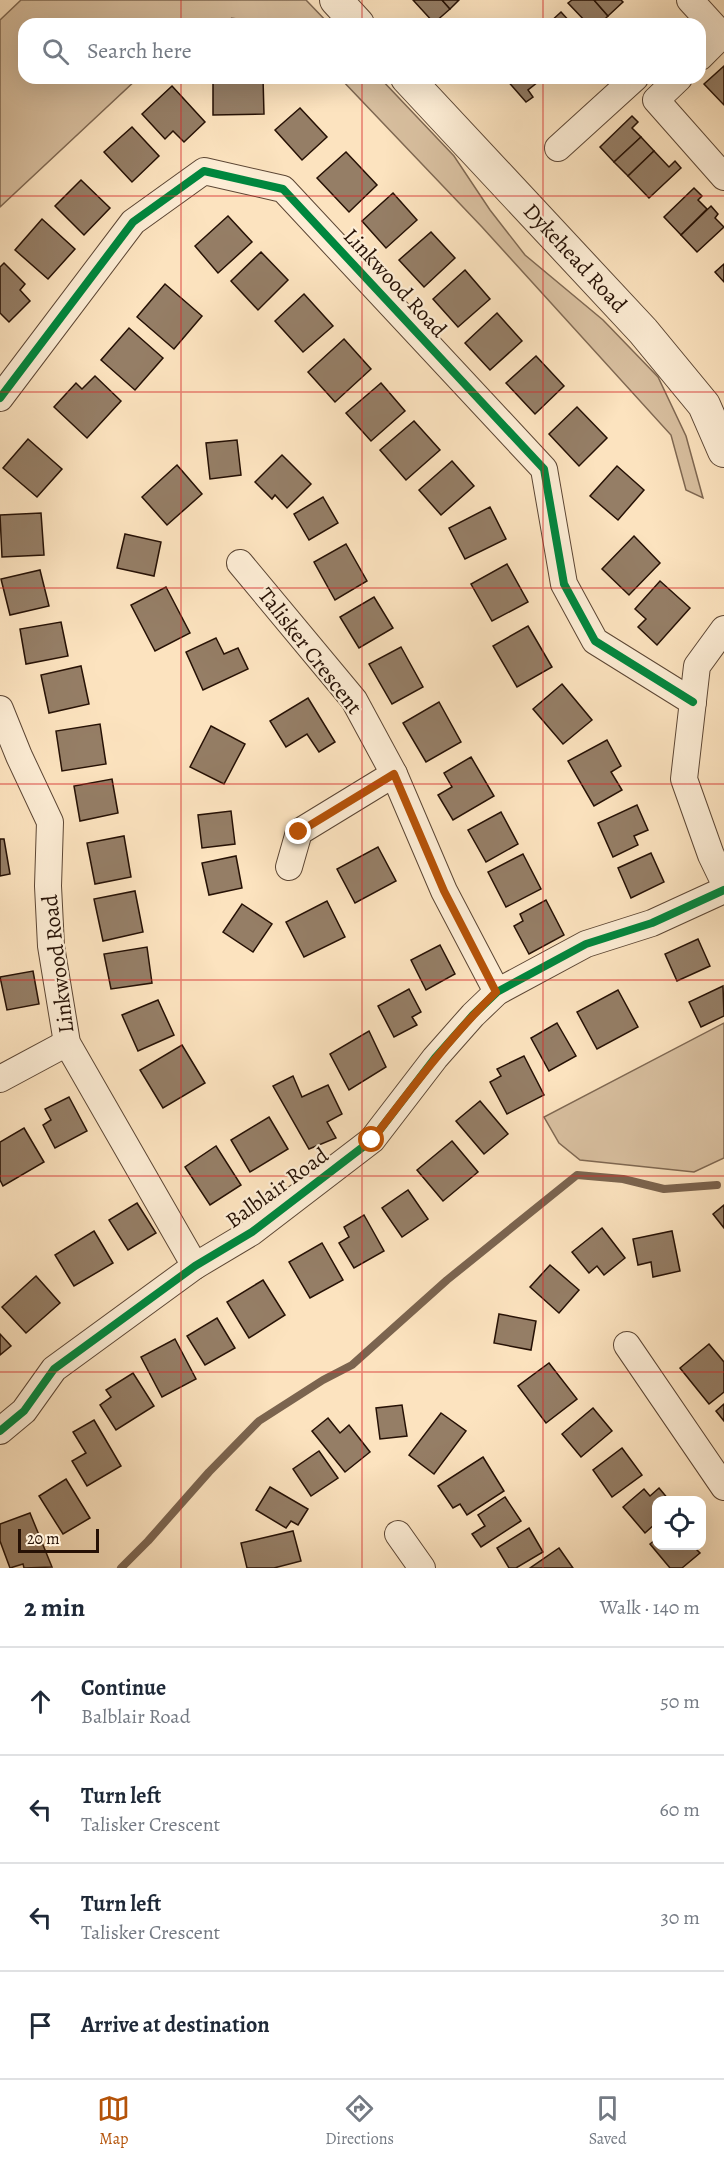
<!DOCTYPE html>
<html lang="en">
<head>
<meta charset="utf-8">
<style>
	:root { --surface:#fff; --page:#f2f2f3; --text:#1f2937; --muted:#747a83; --line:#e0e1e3; --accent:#b45309 }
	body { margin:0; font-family:Alegreya,serif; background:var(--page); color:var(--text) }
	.controls { position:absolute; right:18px; bottom:18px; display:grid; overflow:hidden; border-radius:12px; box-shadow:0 6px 24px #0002 }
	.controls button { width:54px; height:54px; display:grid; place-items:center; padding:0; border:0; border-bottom:2px solid var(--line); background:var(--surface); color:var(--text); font:30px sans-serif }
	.scale { position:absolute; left:18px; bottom:15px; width:81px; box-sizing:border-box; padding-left:6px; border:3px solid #261105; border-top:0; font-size:16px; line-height:21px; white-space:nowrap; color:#261105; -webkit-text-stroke:4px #fdedd5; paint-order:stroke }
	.stop { position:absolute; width:18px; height:18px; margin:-14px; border:4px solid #b45309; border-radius:50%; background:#fff }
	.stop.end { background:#b45309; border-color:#fff; box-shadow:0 2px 6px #0008 }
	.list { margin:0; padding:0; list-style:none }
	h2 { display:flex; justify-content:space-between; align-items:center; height:78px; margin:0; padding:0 24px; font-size:26px }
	h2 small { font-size:20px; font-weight:400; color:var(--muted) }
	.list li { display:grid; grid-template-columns:39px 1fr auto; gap:18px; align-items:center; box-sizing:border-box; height:108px; padding:0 24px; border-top:2px solid var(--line) }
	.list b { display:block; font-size:22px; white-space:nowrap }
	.list p { margin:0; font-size:20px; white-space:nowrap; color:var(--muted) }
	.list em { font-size:20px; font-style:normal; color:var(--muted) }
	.icon { flex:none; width:33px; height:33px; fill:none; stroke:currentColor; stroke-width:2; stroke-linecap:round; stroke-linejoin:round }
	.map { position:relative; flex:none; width:724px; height:1568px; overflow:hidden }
	.search { position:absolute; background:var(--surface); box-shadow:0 6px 24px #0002; left:18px; right:18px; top:18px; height:66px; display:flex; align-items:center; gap:15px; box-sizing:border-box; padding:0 21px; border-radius:18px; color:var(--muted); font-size:22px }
	.sheet { height:510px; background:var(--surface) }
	nav { display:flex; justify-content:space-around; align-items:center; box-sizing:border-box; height:84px; border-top:2px solid var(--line); background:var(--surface); font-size:16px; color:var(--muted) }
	nav a { display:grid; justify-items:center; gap:3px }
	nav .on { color:var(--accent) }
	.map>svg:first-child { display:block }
</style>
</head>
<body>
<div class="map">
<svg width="724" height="1568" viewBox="0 0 724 1568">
	<rect width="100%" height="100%" fill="#fce3bf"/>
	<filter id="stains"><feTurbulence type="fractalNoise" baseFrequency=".00333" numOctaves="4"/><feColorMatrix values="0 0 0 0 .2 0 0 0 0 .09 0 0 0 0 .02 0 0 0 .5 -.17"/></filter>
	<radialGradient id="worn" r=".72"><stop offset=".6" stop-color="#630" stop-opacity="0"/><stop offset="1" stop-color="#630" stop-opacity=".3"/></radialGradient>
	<g fill="#d8bf9f" stroke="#7f6852" stroke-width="1.5">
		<polygon points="21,0 306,0 329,24 268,24 231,18 240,24 24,24 24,78 138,78 0,207 0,20"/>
		<polygon points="340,78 380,78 454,156 490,210 525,255 603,320 658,377 686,436 703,498 686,490 671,435 482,227"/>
		<polygon points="724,1023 724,1158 694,1172 580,1160 559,1143 544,1117"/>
	</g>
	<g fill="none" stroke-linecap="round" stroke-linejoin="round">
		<polyline stroke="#7b644f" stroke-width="8" points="121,1568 148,1541 209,1472 259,1421 323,1380 352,1365 447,1280 577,1175 623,1179 664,1189 717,1185"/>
	</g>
	<g fill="#957e66" stroke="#261105" stroke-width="1.5">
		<polygon points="413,0 442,0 450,9 434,23"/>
		<polygon points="442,0 459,0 450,9"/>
		<polygon points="572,0 594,0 608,16 600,24 588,24 568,3"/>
		<polygon points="594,0 621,0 623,2 608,16"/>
		<polygon points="561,12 572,24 548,24"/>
		<polygon points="724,66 724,105 704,84"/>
		<polygon points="213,78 263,78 264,114 213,115"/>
		<polygon points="505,78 534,78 538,82 528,90 533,97 526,102"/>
		<polygon points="172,86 205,122 184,142 173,131 165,139 142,114"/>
		<polygon points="300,108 327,137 302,160 275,130"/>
		<polygon points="632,116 638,122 632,128 641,137 614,162 600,147"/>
		<polygon points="132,127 159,156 132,182 104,152"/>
		<polygon points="641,137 654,151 628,176 614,162"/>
		<polygon points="654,151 669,167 675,161 681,168 649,198 628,176"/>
		<polygon points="346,152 377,185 349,212 317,178"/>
		<polygon points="81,180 110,208 84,235 55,206"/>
		<polygon points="694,188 702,196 698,200 707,209 681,235 664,217"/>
		<polygon points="393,193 417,220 386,248 362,221"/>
		<polygon points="711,206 718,214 715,218 724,227 697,252 681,235"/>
		<polygon points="228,216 252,242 218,273 195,246"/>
		<polygon points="42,219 75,249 48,279 15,250"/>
		<polygon points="431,232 455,258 424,287 399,260"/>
		<polygon points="261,252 288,280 258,310 231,281"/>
		<polygon points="4,263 25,284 20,290 30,301 9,322 0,313 0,267"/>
		<polygon points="724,264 724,282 715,272"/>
		<polygon points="465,270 490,299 458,327 433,299"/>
		<polygon points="165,284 202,316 174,349 137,317"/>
		<polygon points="304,294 333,326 303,352 275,321"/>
		<polygon points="497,313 522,341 490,370 465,343"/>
		<polygon points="129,328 163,358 135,390 101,360"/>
		<polygon points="344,339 371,369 335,402 308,372"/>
		<polygon points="536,356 564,386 535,414 506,383"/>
		<polygon points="95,376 121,401 87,438 54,407 76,383 82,389"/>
		<polygon points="381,383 405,411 371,441 346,413"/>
		<polygon points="577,407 607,438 579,466 549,434"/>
		<polygon points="414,421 440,450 406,480 380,450"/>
		<polygon points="28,439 62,469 37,497 3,468"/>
		<polygon points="237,440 241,475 210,479 206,443"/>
		<polygon points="282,455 311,484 287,508 275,495 272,499 255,482"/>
		<polygon points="452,461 474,486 441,515 419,490"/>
		<polygon points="177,465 202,494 167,525 142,497"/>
		<polygon points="617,466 644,490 618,520 590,496"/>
		<polygon points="323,497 338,523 309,540 294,514"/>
		<polygon points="490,507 506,539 465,559 449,528"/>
		<polygon points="41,513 44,555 2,557 0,515"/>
		<polygon points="125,534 161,542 154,576 117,568"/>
		<polygon points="634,536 660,563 629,595 602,569"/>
		<polygon points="346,544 367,581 335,600 314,562"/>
		<polygon points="507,564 528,602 492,621 471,584"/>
		<polygon points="40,570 49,606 10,615 1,579"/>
		<polygon points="660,581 690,608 657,645 638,627 646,619 635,609"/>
		<polygon points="166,587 190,633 155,651 131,605"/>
		<polygon points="374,597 393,628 359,648 340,617"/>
		<polygon points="61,622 68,656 26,664 20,629"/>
		<polygon points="528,626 552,667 517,687 493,646"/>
		<polygon points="216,638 224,654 238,648 248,669 203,690 186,652"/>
		<polygon points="401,647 423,687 392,704 369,664"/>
		<polygon points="81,666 89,704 49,713 41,675"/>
		<polygon points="562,684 592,720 563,744 533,709"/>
		<polygon points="308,698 335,742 319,752 307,734 286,747 270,721"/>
		<polygon points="439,702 461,742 426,762 403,723"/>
		<polygon points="100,724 106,764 62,771 56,731"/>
		<polygon points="211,726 245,744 224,784 190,767"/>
		<polygon points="607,740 621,766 611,772 622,790 594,806 568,761"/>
		<polygon points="471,757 494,796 453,820 438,795 452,787 444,773"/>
		<polygon points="112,779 118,813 80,821 74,786"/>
		<polygon points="637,805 648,830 634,836 638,845 613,857 598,823"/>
		<polygon points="231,811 235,844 202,848 198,815"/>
		<polygon points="501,812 518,844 486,862 468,830"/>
		<polygon points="124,836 131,877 95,884 87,843"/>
		<polygon points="0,839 4,839 10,874 0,876"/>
		<polygon points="378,847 396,881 355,903 337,869"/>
		<polygon points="651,853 664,882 631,898 618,868"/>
		<polygon points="523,854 541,889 506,907 488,872"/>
		<polygon points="236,856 242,888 209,895 202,863"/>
		<polygon points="135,891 143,932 103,941 94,899"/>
		<polygon points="546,900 564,935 529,954 514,926 523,921 520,914"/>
		<polygon points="327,901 345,937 304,957 286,922"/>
		<polygon points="242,904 272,924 253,952 223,932"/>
		<polygon points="698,939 710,966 677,981 665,954"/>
		<polygon points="440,945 455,974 426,990 411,960"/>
		<polygon points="147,947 152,983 111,989 104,954"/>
		<polygon points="33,971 39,1004 7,1010 0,977"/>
		<polygon points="723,986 724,1016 701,1027 689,1002"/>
		<polygon points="409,989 421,1012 412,1017 417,1025 394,1037 378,1006"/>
		<polygon points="618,990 638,1027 597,1049 577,1012"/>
		<polygon points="158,1000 174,1035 138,1051 122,1015"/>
		<polygon points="557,1023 576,1056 549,1071 531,1038"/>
		<polygon points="369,1031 386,1067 349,1090 330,1054"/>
		<polygon points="182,1045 205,1083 163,1108 140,1070"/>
		<polygon points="524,1056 544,1095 507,1114 490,1082 501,1076 497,1069"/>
		<polygon points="293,1076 302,1097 328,1085 342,1114 327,1122 336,1138 309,1149 273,1086"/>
		<polygon points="69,1097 87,1131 55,1148 43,1125 51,1120 45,1109"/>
		<polygon points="480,1101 508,1134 484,1154 456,1121"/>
		<polygon points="269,1117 288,1149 250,1172 231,1140"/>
		<polygon points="24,1128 44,1162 3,1186 0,1180 0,1142"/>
		<polygon points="452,1141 478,1172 443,1201 417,1170"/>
		<polygon points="216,1146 241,1185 210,1205 185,1167"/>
		<polygon points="408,1190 428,1219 402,1237 382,1208"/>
		<polygon points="137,1203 156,1233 128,1250 109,1220"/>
		<polygon points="724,1205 724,1228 713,1214"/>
		<polygon points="364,1215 384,1251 354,1268 339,1243 349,1237 344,1227"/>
		<polygon points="602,1228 625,1258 604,1275 597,1266 589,1273 572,1252"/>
		<polygon points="94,1231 113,1263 74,1286 55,1255"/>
		<polygon points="672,1231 680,1271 653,1277 651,1262 638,1265 633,1239"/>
		<polygon points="322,1243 343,1280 310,1298 289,1262"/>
		<polygon points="550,1265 579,1290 559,1313 530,1287"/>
		<polygon points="36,1276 60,1303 26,1333 2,1307"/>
		<polygon points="263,1280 285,1315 249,1338 227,1302"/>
		<polygon points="499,1314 536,1321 531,1350 494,1343"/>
		<polygon points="217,1318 235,1348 205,1365 187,1336"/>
		<polygon points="0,1334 11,1346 0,1355"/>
		<polygon points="175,1339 196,1379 162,1397 141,1357"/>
		<polygon points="709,1344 724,1362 724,1392 709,1404 680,1368"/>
		<polygon points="549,1363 577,1399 546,1423 518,1386"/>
		<polygon points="133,1373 154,1406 116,1430 100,1405 111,1397 106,1390"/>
		<polygon points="724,1404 724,1421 716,1411"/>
		<polygon points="402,1405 407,1436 380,1439 376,1408"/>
		<polygon points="593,1408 612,1431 581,1457 562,1434"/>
		<polygon points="441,1413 466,1431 434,1474 409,1455"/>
		<polygon points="328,1418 340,1433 349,1425 370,1452 345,1472 312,1431"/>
		<polygon points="94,1420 121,1466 87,1486 72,1461 86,1453 73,1432"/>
		<polygon points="622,1448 642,1475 612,1497 593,1470"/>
		<polygon points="319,1451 338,1478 311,1496 293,1469"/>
		<polygon points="483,1457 504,1491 467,1515 460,1504 453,1508 438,1486"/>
		<polygon points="66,1479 90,1518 63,1534 39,1496"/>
		<polygon points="270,1487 308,1509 298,1525 291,1521 286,1528 256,1510"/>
		<polygon points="659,1488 669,1500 656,1500 656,1523 645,1533 623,1507 644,1489 650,1496"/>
		<polygon points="505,1497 521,1521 481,1547 472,1534 485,1526 478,1515"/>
		<polygon points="30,1513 52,1567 24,1568 23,1564 10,1568 0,1541 0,1524"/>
		<polygon points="529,1528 543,1552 516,1568 509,1568 497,1548"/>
		<polygon points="293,1531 301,1561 274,1568 247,1568 241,1543"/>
		<polygon points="656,1539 656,1546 693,1546 700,1553 682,1568 670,1568 650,1544"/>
		<polygon points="559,1548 573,1568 530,1568"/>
	</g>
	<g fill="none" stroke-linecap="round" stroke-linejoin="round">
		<defs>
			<g id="minor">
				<polyline points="690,0 722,35 700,57"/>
				<polyline points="679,78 656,100 724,177"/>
				<polyline points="558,148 635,78"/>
				<polyline points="0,398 133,222 204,171 283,189 544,469 564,584 595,641 693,702"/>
				<polyline points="240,563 354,700 394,774 444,891 497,992"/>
				<polyline points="724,629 697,666 684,779 711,855 724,882"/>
				<polyline points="0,709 19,756 50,822 48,886 51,946 67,1043 195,1266"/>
				<polyline points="289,867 299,832 394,774"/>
				<polyline points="0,1079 67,1043"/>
				<polyline points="627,1345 724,1487"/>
				<polyline points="0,1431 24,1411 54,1369 195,1266 252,1232 372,1140 435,1058 473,1015 497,992 586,944 652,923 724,890"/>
				<polyline points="398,1534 422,1568"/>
			</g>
			<g id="tertiary">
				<polyline points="336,0 358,24"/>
				<polyline points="407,78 643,331 704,405 724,451"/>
			</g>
		</defs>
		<use href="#minor" stroke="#5c4634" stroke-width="28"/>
		<use href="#tertiary" stroke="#5c4634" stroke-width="34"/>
		<use href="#minor" stroke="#fdedd5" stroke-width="26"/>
		<use href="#tertiary" stroke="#fdedd5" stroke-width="32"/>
		<defs>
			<g id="cycleway">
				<polyline points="0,398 133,222 204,171 283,189 544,469 564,584 595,641 693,702"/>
				<polyline points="0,1431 24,1411 54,1369 195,1266 252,1232 372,1140 435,1058 473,1015 497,992 586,944 652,923 724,890"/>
			</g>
		</defs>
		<use href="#cycleway" stroke="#fdedd5" stroke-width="11"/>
		<use href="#cycleway" stroke="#00873e" stroke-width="8"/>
	</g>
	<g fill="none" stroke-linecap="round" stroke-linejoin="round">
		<path stroke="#b45309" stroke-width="8" d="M 299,832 L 394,774 L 444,891 L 496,992 C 450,1037 411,1089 372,1140"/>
	</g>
	<path fill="none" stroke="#d62828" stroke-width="1.5" stroke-opacity="0.55" d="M 181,0 L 181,24M 362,0 L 362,24M 543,0 L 543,24M 181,78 L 181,1568M 362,78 L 362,1568M 543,78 L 543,1568M 0,196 L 724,196M 0,392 L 724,392M 0,588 L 724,588M 0,784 L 724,784M 0,980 L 724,980M 0,1176 L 724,1176M 0,1372 L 724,1372"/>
	<g text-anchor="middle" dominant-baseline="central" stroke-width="4.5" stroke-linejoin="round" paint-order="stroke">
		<g font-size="22" fill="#261105" stroke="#fdedd5">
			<text transform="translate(575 258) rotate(47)">Dykehead Road</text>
			<text transform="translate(395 283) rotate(47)">Linkwood Road</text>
			<text transform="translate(310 651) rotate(52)">Talisker Crescent</text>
			<text transform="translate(58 964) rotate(-97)">Linkwood Road</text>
			<text transform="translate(277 1188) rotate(-36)">Balblair Road</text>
		</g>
	</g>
	<rect width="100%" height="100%" filter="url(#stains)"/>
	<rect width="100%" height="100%" fill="url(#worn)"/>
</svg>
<div class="controls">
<button><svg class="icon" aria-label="locate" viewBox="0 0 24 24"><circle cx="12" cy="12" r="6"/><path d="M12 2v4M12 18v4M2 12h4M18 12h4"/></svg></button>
</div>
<div class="scale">20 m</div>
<div class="stop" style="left:372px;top:1140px"></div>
<div class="stop end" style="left:299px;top:832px"></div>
<div class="search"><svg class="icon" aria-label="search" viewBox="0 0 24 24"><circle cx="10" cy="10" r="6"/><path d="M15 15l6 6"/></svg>Search here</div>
</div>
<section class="sheet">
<h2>2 min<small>Walk · 140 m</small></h2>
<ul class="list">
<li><svg class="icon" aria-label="ahead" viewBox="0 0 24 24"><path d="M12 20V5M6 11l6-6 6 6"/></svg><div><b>Continue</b><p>Balblair Road</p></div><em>50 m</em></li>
<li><svg class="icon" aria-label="left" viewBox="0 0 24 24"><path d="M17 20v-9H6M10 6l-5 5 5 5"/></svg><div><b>Turn left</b><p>Talisker Crescent</p></div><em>60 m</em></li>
<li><svg class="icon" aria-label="left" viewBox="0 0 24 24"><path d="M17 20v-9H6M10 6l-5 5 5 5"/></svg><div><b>Turn left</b><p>Talisker Crescent</p></div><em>30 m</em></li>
<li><svg class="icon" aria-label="arrive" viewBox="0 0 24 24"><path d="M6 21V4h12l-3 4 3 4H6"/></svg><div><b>Arrive at destination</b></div></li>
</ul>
</section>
<nav>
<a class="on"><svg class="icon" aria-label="map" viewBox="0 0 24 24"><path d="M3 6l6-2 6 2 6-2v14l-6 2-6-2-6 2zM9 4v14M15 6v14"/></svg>Map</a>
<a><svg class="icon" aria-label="directions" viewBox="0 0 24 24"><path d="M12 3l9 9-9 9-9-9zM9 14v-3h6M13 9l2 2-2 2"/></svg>Directions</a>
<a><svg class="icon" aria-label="saved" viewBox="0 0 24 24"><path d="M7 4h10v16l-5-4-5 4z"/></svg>Saved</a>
</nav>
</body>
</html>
